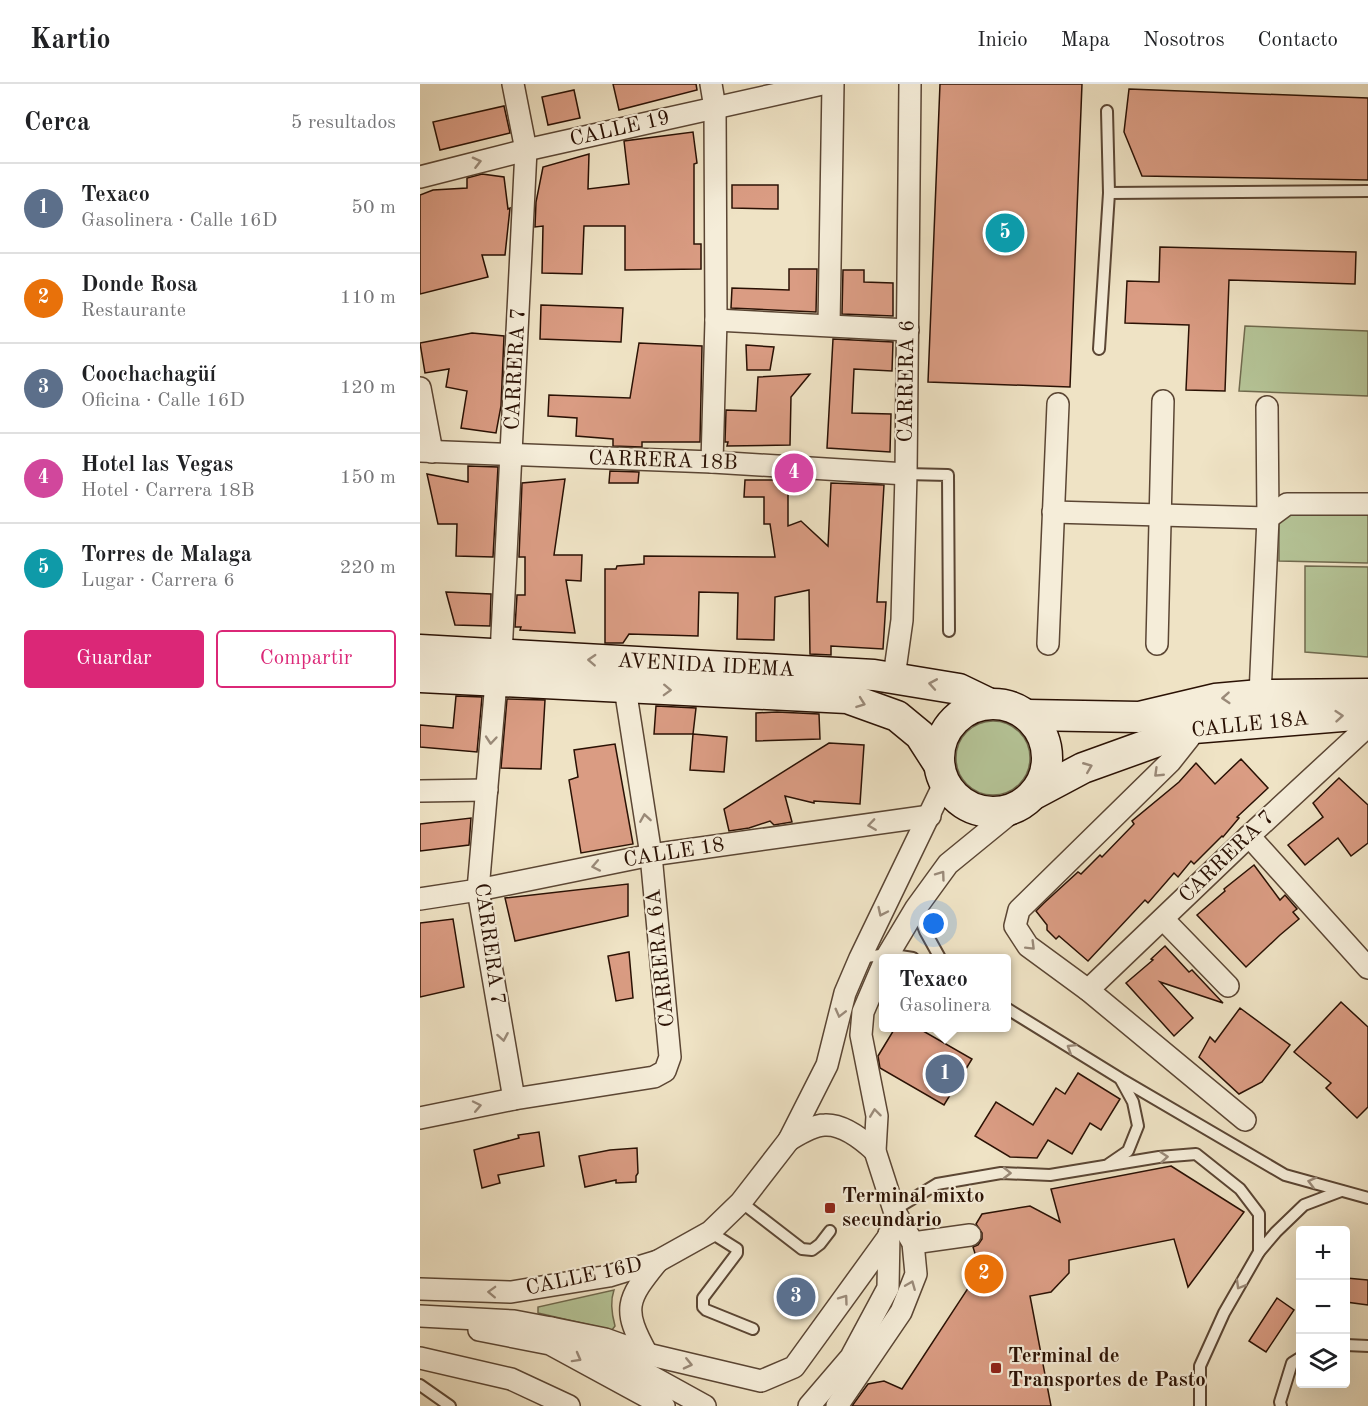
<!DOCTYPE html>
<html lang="es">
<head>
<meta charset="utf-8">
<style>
	:root { --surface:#fff; --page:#f2f2f2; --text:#202124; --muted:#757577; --line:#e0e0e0; --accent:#db2777 }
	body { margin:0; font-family:"Old Standard TT",serif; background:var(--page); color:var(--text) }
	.controls { position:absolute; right:18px; bottom:18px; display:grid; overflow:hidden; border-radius:6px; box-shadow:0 6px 24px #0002 }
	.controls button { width:54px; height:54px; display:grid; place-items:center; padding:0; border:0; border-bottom:2px solid var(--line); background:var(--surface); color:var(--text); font:30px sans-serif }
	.you { position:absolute; left:514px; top:840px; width:21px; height:21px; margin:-15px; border:4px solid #fff; border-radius:50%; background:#1a73e8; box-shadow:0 0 0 9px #1a73e833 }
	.badge { display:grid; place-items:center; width:39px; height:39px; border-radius:50%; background:var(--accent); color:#fff; font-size:20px; font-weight:700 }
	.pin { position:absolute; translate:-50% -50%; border:3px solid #fff; box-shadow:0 2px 6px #0006 }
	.popup { position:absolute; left:459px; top:870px; width:132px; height:78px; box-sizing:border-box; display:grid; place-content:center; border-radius:6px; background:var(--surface); filter:drop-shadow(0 2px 4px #0005); font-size:20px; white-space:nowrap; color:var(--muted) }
	.popup b { font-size:22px; color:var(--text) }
	.popup::after { content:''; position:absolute; left:50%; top:100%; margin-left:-12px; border:12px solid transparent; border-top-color:var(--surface) }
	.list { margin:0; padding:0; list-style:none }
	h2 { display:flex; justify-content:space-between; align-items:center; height:78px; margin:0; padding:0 24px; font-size:26px }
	h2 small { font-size:20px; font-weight:400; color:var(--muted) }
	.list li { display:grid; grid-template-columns:39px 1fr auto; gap:18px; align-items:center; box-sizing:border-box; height:90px; padding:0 24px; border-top:2px solid var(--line) }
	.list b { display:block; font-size:22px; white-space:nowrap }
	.list p { margin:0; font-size:20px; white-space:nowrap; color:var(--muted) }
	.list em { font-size:20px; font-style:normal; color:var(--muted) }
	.actions { display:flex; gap:12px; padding:18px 24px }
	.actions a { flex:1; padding:14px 0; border:2px solid var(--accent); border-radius:6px; text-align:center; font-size:21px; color:var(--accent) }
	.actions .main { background:var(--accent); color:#fff }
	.icon { flex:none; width:33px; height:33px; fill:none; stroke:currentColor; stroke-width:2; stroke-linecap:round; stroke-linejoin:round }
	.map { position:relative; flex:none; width:948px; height:1322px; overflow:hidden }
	header { display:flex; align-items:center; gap:36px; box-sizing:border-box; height:84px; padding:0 30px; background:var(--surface); border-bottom:2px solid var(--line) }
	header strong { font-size:28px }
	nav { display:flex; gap:33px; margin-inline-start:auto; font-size:21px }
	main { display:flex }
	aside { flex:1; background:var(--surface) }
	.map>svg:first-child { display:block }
</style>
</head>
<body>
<header>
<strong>Kartio</strong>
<nav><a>Inicio</a><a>Mapa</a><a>Nosotros</a><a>Contacto</a></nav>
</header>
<main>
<aside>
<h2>Cerca<small>5 resultados</small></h2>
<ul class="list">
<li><span class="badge" style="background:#5c6f8a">1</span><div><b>Texaco</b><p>Gasolinera · Calle 16D</p></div><em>50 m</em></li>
<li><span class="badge" style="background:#e8710a">2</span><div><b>Donde Rosa</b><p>Restaurante</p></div><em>110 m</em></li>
<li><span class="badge" style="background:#5c6f8a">3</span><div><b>Coochachagüí</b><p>Oficina · Calle 16D</p></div><em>120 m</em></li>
<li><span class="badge" style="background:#d1479c">4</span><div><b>Hotel las Vegas</b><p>Hotel · Carrera 18B</p></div><em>150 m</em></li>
<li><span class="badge" style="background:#0f9aa8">5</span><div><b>Torres de Malaga</b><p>Lugar · Carrera 6</p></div><em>220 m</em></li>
</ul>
<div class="actions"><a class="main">Guardar</a><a>Compartir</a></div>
</aside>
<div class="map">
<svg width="948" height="1322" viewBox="0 0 948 1322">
	<rect width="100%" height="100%" fill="#efe3c5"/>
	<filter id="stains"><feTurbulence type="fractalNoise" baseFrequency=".00333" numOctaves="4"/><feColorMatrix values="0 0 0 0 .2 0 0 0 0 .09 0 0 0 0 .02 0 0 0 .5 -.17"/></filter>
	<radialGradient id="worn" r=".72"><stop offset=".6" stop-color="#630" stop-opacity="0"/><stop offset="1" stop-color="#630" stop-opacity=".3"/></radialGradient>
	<g fill="#b5c497" stroke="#706a4e" stroke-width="1.5">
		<polygon points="825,242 948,247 948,312 819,307"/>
		<polygon points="859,426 948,428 948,479 859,477"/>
		<polygon points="885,482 948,483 948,573 885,568"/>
		<circle cx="573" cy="674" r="37"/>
		<path d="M 194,1206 C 190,1217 192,1231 195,1242 L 192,1246 L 118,1229 L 118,1223 Z"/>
	</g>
	<g fill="#da9c83" stroke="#2a1104" stroke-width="1.5">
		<polygon points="193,0 276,0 277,6 199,26"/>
		<polygon points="520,0 662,0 650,303 508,298"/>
		<polygon points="709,5 948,14 948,96 722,92 704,48"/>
		<polygon points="154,6 160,34 128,41 122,13"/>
		<polygon points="84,22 90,49 20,66 13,38"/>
		<polygon points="273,48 277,79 274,80 274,160 281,160 281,185 205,186 205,142 164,142 162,190 122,189 123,142 115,143 116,118 123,83 169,70 168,105 209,100 204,57"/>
		<polygon points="62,90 84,93 88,125 90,124 85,171 62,171 68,193 0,210 0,111 13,106 47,104 47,94"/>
		<polygon points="312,101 358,101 358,125 312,124"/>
		<polygon points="740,163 936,168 935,200 809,196 805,307 766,306 769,241 705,239 707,197 739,198"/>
		<polygon points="369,185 397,185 396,228 311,224 312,204 369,206"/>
		<polygon points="423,186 444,186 444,198 473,199 473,232 422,230"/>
		<polygon points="121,221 203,224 201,258 120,255"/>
		<polygon points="52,249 84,252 81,322 76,349 41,344 47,307 26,303 29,285 5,289 0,259"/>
		<polygon points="413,255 473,258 472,287 434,285 432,329 471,330 470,368 407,364"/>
		<polygon points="219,259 282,262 280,358 222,358 222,363 193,362 193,355 156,352 157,334 128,332 129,311 210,314"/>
		<polygon points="326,261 354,263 350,286 327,286"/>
		<polygon points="390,290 371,313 370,361 307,362 308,358 305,358 306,326 336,327 338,293"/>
		<polygon points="48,382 78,383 73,473 36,472 37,440 18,440 7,390 48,398"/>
		<polygon points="190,387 219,388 218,399 189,399"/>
		<polygon points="145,395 134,471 162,471 161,497 146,496 155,549 100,546 101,543 95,543 97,511 105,511 105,473 99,473 102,399"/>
		<polygon points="325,396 368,396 368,442 381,437 408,462 411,399 464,401 457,518 466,518 463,565 411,562 411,571 390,570 389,506 355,513 354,556 317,555 318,509 279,508 278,552 209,550 203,559 185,559 185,485 196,485 197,482 224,480 224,472 355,473 350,440 344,440 344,413 324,413"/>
		<polygon points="26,508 71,510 70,542 35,541"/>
		<polygon points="36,612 62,613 57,668 0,663 0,641 33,644"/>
		<polygon points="87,615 125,616 121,685 81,684"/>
		<polygon points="236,622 276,624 273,650 234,650"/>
		<polygon points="357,628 399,630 400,655 336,657 336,629"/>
		<polygon points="273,650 307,653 304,688 270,686"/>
		<polygon points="409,659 444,661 440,720 394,717 394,719 365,712 372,738 354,741 350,737 329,744 309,747 304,725"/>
		<polygon points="195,660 213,760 161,769 149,696 158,693 154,666"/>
		<polygon points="821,675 848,704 817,733 819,734 803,753 802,752 774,780 771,777 758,793 754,789 728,819 725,816 668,877 639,852 636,855 627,846 627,841 616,827 624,819 658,788 661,790 680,771 682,773 714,740 712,737 759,698 776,679 795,700"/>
		<polygon points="919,694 948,721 948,759 931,772 918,754 885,781 868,761 903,733 893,719"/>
		<polygon points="51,734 49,761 0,767 0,740"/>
		<polygon points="834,781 860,816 865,811 877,825 873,828 879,835 860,851 826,883 777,831 805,807 804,805"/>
		<polygon points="208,800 208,832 95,857 85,814"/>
		<polygon points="33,835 44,903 0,913 0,839"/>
		<polygon points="745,862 769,888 772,886 803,919 740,898 773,934 754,952 706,899 733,876 731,875"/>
		<polygon points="209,868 213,914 196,917 188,872"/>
		<polygon points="921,918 948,943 948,1023 937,1034 906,1004 911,999 874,968"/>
		<polygon points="820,924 870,961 842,998 819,1010 779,973 790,953 795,958"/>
		<polygon points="475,944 498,944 552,975 524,1021 460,984 458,972"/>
		<polygon points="658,989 700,1015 681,1046 670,1039 652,1070 628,1056 617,1074 590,1073 555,1052 576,1018 613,1041 636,1004 645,1010"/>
		<polygon points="119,1048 124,1082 78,1091 80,1099 62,1104 54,1066 99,1054 98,1051"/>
		<polygon points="217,1064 218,1089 216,1092 216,1098 196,1099 196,1096 165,1103 159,1072 190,1066"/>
		<polygon points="751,1082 824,1128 768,1203 754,1155 649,1176 649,1189 631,1208 610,1212 631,1322 432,1322 448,1300 464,1297 482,1305 560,1186 553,1163 558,1161 562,1155 562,1149 556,1140 562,1130 610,1122 640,1138 631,1105"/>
		<polygon points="926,1194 948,1196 948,1221 926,1218"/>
		<polygon points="857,1214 874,1226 846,1268 829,1257"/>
	</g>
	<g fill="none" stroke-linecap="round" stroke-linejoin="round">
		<defs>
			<g id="lane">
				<polyline points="687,27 689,109"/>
				<polyline points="679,265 689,109 948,107"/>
				<polyline points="486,390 528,391 529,547"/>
				<polyline points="496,824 505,847 520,874"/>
				<polyline points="440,874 467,870 493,874"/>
				<polyline points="586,924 701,995 865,1091 948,1114"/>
				<polyline points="689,1080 708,1067 718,1042 713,1018 701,996"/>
				<polyline points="321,1118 382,1165 392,1166 400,1160 410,1147"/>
				<polyline points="474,1126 517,1100 581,1089 630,1091 739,1073 776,1070 820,1105 839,1130 839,1168 804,1229 780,1282 780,1322"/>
				<polyline points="290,1148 317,1165 317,1169 283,1214 283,1223 286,1226 333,1245"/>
				<polyline points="839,1168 856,1148 884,1121 921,1107"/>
				<polyline points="926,1261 948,1262"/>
				<polyline points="0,1301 30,1322"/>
				<polyline points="861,1322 860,1318 872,1279 880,1274"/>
			</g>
			<g id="street">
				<polyline points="291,0 295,24 296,236 292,378"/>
				<polyline points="0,93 106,66 402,0"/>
				<polyline points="296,236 488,246"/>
				<polyline points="409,241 413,0"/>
				<polyline points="0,304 12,368"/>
				<polyline points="0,367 292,378 486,390"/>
				<polyline points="633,428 848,434 867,420 948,420"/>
				<polyline points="628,560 638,320"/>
				<polyline points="737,560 743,317"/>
				<polyline points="81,571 106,66 93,0"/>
				<polyline points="474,593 482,536 486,390 490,0"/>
				<polyline points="76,598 58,806 94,1015"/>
				<polyline points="840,611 848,434 847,323"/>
				<polyline points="774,644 769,654 750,678 599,826 595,842 608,862 668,906 825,1036"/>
				<polyline points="0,707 67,706"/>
				<polyline points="829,752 948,884"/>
				<polyline points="0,815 58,806 231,771 510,732"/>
				<polyline points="743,835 808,902"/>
				<polyline points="466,874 496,824 528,780 599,722"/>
				<polyline points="668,906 829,752 948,642"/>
				<polyline points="0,1034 94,1015 234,993 245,987 250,973 231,771 205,604"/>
				<path d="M 369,1056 C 379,1050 393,1041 405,1041 C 423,1040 442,1055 455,1067"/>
				<polyline points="493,1159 550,1151"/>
				<polyline points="0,1205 91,1208 189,1192 238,1177 290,1148 321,1118 369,1056 407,981 425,909 440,874 524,700"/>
				<polyline points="0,1232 94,1237 131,1244 227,1290 285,1322"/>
				<polyline points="131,1244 185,1255 227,1270 341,1297 374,1283 469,1152"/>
				<polyline points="59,1246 130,1260 244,1322"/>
				<path d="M 227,1270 C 202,1225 206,1216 238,1177"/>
				<polyline points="0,1274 91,1295 149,1322"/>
				<polyline points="389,1322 431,1273 468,1204 469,1150"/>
				<polyline points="417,1322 481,1228 496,1190 493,1159 474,1126 455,1067 457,1032 441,951 443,928 464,879"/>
			</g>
			<g id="secondary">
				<polyline points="0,566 454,591 539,605 568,619"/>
				<polyline points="0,593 427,614 477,632 500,651 518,679"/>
				<circle cx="573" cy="674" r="54"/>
				<polyline points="608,631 719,633 795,615 840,611 948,610"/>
				<polyline points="616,709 663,684 774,644 948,630"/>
			</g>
		</defs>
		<use href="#lane" stroke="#5b4634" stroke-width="14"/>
		<use href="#street" stroke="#5b4634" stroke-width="24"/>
		<use href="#secondary" stroke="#2a1104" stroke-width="33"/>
		<use href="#lane" stroke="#f5edd9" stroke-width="10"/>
		<use href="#street" stroke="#f5edd9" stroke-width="21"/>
		<use href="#secondary" stroke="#f5edd9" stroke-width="30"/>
	</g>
	<defs><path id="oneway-chevron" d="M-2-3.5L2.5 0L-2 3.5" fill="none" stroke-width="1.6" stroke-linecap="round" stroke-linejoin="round" transform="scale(1.5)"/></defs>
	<g stroke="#9a8a79">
		<use href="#oneway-chevron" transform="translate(57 78) rotate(-14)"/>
		<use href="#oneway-chevron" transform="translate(172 576) rotate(-177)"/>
		<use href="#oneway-chevron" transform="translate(513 600) rotate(-170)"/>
		<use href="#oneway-chevron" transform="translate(247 606) rotate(2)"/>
		<use href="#oneway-chevron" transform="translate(806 614) rotate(176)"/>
		<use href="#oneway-chevron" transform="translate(441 619) rotate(20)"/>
		<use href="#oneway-chevron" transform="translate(919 632) rotate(-5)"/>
		<use href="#oneway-chevron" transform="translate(71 656) rotate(95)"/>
		<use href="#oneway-chevron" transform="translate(668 683) rotate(-22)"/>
		<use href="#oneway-chevron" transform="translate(738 689) rotate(136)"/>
		<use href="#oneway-chevron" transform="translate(225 734) rotate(-99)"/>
		<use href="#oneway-chevron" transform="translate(452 741) rotate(172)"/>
		<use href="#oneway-chevron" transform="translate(176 782) rotate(169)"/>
		<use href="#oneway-chevron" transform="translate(521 791) rotate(-54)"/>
		<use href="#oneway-chevron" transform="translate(462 828) rotate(115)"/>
		<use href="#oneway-chevron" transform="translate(611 862) rotate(45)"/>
		<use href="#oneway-chevron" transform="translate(420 929) rotate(104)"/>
		<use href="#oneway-chevron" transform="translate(83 953) rotate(80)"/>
		<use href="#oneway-chevron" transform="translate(651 964) rotate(-148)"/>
		<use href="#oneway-chevron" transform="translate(57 1022) rotate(-12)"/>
		<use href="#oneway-chevron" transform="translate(455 1029) rotate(-97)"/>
		<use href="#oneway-chevron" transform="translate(744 1073) rotate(-5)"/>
		<use href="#oneway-chevron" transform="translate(587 1089) rotate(1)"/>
		<use href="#oneway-chevron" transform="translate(892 1098) rotate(-165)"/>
		<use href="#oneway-chevron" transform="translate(491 1201) rotate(-68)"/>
		<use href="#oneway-chevron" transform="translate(820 1201) rotate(120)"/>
		<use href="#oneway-chevron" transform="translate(72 1208) rotate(-178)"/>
		<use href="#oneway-chevron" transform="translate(424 1215) rotate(-54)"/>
		<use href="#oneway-chevron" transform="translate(157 1274) rotate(29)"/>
		<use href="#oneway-chevron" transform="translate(268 1280) rotate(13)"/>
	</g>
	<g fill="#8f2418" stroke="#f5edd9" stroke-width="2">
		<rect x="404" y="1118" width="12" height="12" rx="3"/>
		<rect x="570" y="1278" width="12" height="12" rx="3"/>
	</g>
	<g text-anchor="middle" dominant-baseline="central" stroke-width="4.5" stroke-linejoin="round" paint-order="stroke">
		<g font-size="21" fill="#2a1104" stroke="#f5edd9">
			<text transform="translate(200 45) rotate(-13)">CALLE 19</text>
			<text transform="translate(96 285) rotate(-87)">CARRERA 7</text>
			<text transform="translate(487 297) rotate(-89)">CARRERA 6</text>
			<text transform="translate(243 377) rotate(2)">CARRERA 18B</text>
			<text transform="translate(286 582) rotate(3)">AVENIDA IDEMA</text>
			<text transform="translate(830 641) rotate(-6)">CALLE 18A</text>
			<text transform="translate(254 769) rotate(-9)">CALLE 18</text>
			<text transform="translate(807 773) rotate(-44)">CARRERA 7</text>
			<text transform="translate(69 860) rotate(82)">CARRERA 7</text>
			<text transform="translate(241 874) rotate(-96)">CARRERA 6A</text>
			<text transform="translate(164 1193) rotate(-12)">CALLE 16D</text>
		</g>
		<g font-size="21" font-weight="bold" fill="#2a1104" stroke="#f5edd9" text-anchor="start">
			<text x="422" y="1112">Terminal mixto<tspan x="422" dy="24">secundario</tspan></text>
			<text x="588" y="1272">Terminal de<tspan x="588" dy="24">Transportes de Pasto</tspan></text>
		</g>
	</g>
	<rect width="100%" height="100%" filter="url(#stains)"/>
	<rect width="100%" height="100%" fill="url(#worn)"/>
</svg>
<div class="controls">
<button>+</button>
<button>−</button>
<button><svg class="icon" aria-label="layers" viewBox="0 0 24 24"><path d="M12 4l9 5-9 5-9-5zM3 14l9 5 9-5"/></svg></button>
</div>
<div class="you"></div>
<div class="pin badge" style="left:525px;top:990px;background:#5c6f8a">1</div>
<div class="popup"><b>Texaco</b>Gasolinera</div>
<div class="pin badge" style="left:564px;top:1190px;background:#e8710a">2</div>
<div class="pin badge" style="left:376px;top:1213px;background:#5c6f8a">3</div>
<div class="pin badge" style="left:374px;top:389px;background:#d1479c">4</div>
<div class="pin badge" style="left:585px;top:149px;background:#0f9aa8">5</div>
</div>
</main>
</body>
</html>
